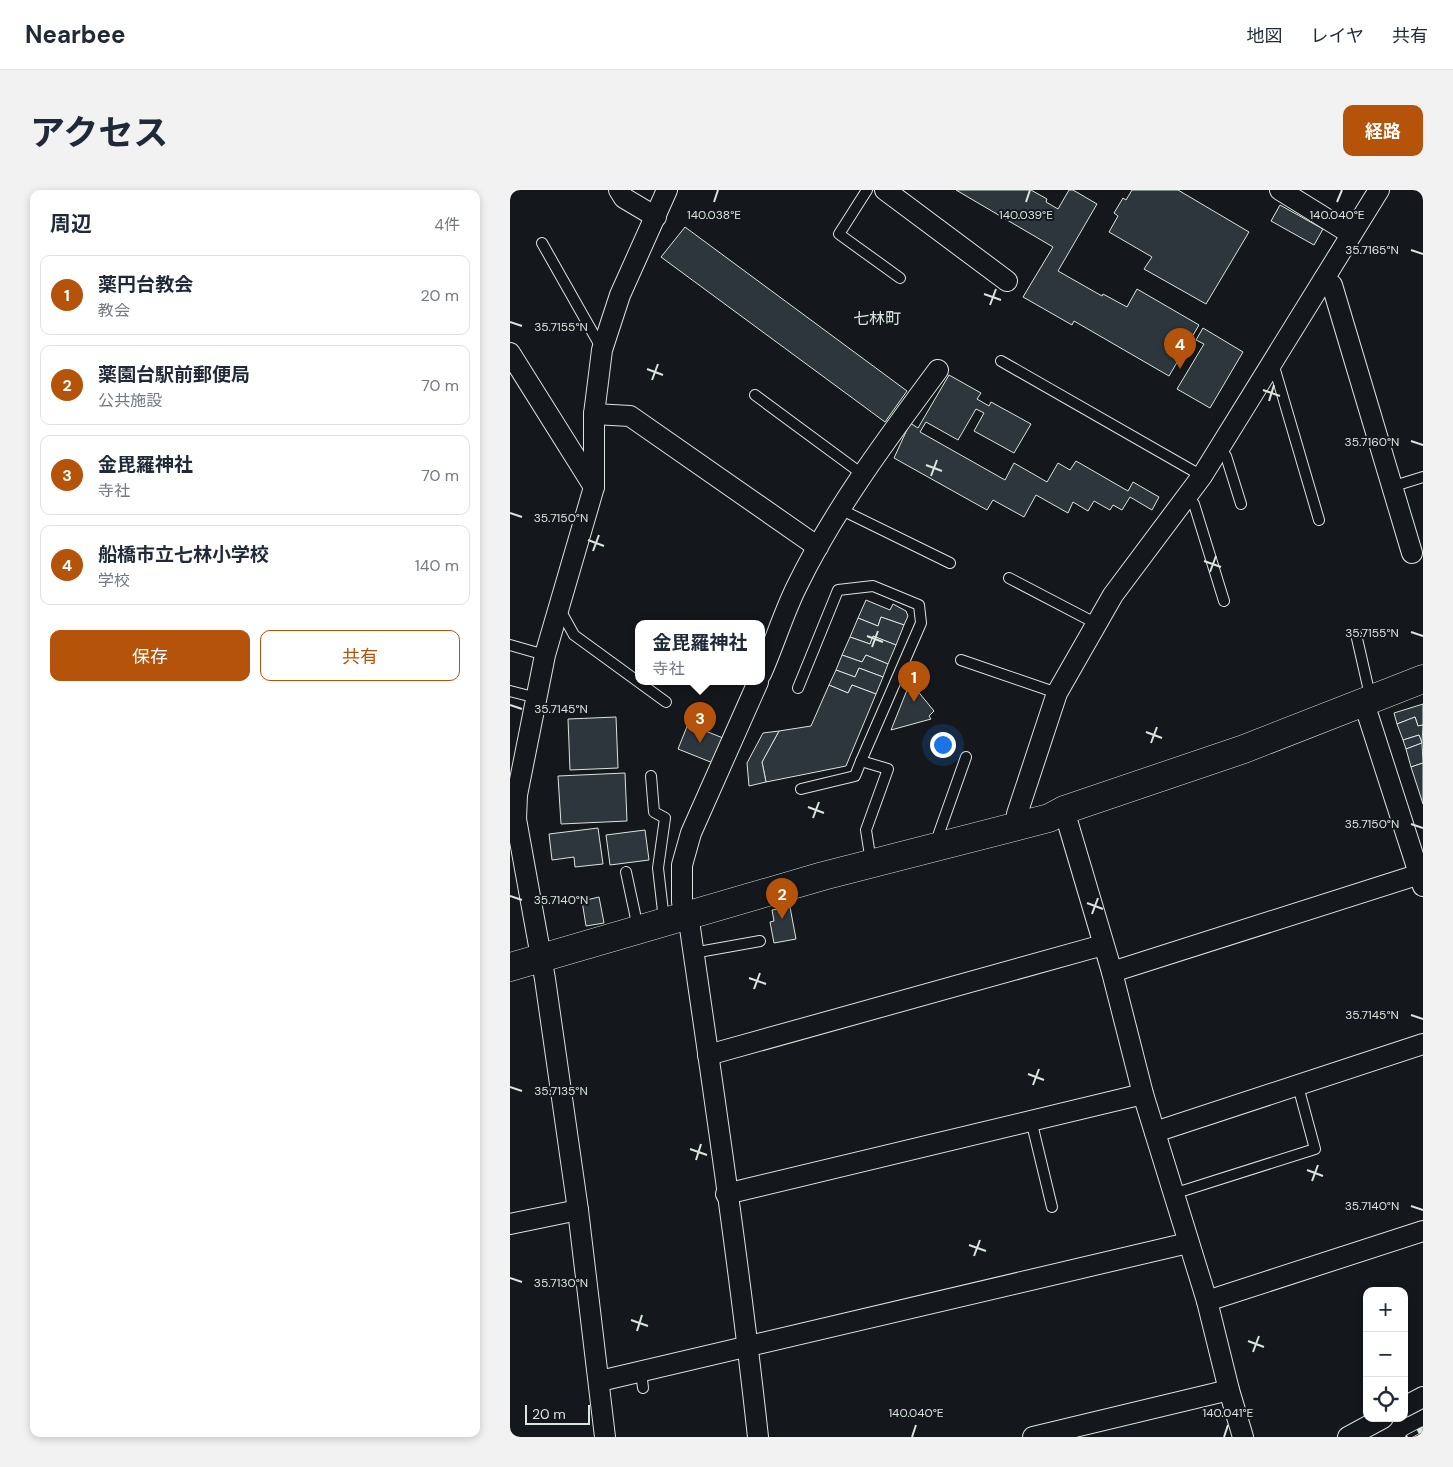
<!DOCTYPE html>
<html lang="ja">
<head>
<meta charset="utf-8">
<style>
	:root { --surface:#fff; --page:#f2f2f3; --text:#1f2937; --muted:#747a83; --line:#e0e1e3; --accent:#b45309 }
	body { margin:0; font-family:"DM Sans","Noto Sans JP",sans-serif; background:var(--page); color:var(--text) }
	.controls { position:absolute; right:15px; bottom:15px; display:grid; overflow:hidden; border-radius:10px; box-shadow:0 2px 8px #0003 }
	.controls button { width:45px; height:45px; display:grid; place-items:center; padding:0; border:0; border-bottom:1px solid var(--line); background:var(--surface); color:var(--text); font:25px sans-serif }
	.scale { position:absolute; left:15px; bottom:12px; width:65px; box-sizing:border-box; padding-left:5px; border:2px solid #d8e6dc; border-top:0; font-size:14px; line-height:18px; white-space:nowrap; color:#d8e6dc; -webkit-text-stroke:4px #14181c; paint-order:stroke }
	.you { position:absolute; left:432px; top:554px; width:18px; height:18px; margin:-12px; border:4px solid #fff; border-radius:50%; background:#1a73e8; box-shadow:0 0 0 8px #1a73e833 }
	.badge { display:grid; place-items:center; width:32px; height:32px; border-radius:50%; background:var(--accent); color:#fff; font-size:16px; font-weight:700 }
	.pin { position:absolute; translate:-50% -41px; filter:drop-shadow(0 1px 2px #0008) }
	.pin::after { content:''; position:absolute; top:26px; width:18px; height:15px; background:inherit; clip-path:polygon(0 0,100% 0,50% 100%) }
	.popup { position:absolute; left:125px; top:430px; width:130px; height:65px; box-sizing:border-box; display:grid; place-content:center; border-radius:10px; background:var(--surface); filter:drop-shadow(0 1px 4px #0005); font-size:16px; white-space:nowrap; color:var(--muted) }
	.popup b { font-size:19px; color:var(--text) }
	.popup::after { content:''; position:absolute; left:50%; top:100%; margin-left:-10px; border:10px solid transparent; border-top-color:var(--surface) }
	.list { margin:0; padding:0; list-style:none }
	h2 { display:flex; justify-content:space-between; align-items:center; height:65px; margin:0; padding:0 20px; font-size:21px }
	h2 small { font-size:16px; font-weight:400; color:var(--muted) }
	.list li { display:grid; grid-template-columns:32px 1fr auto; gap:15px; align-items:center; box-sizing:border-box; height:80px; margin:0 10px 10px; padding:0 10px; border:1px solid var(--line); border-radius:10px }
	.list b { display:block; font-size:19px; white-space:nowrap }
	.list p { margin:0; font-size:16px; white-space:nowrap; color:var(--muted) }
	.list em { font-size:16px; font-style:normal; color:var(--muted) }
	.actions { display:flex; gap:10px; padding:15px 20px }
	.actions a { flex:1; padding:11px 0; border:1px solid var(--accent); border-radius:10px; text-align:center; font-size:18px; color:var(--accent) }
	.actions .main { background:var(--accent); color:#fff }
	.icon { flex:none; width:28px; height:28px; fill:none; stroke:currentColor; stroke-width:2; stroke-linecap:round; stroke-linejoin:round }
	.map { position:relative; flex:none; width:913px; height:1247px; overflow:hidden; border-radius:10px }
	header { display:flex; align-items:center; gap:30px; box-sizing:border-box; height:70px; padding:0 25px; background:var(--surface); border-bottom:1px solid var(--line) }
	header strong { font-size:24px }
	nav { display:flex; gap:28px; margin-inline-start:auto; font-size:18px }
	.intro { display:flex; align-items:center; justify-content:space-between; box-sizing:border-box; height:120px; padding:0 30px }
	h1 { margin:0; font-size:35px }
	.button { padding:12px 22px; border-radius:10px; background:var(--accent); color:#fff; font-size:18px; font-weight:700 }
	main { display:flex; gap:30px; padding:0 30px }
	aside { flex:1; background:var(--surface); border-radius:10px; box-shadow:0 2px 8px #0003 }
	.map>svg:first-child { display:block }
</style>
</head>
<body>
<header>
<strong>Nearbee</strong>
<nav><a>地図</a><a>レイヤ</a><a>共有</a></nav>
</header>
<div class="intro"><h1>アクセス</h1><a class="button">経路</a></div>
<main>
<aside>
<h2>周辺<small>4件</small></h2>
<ul class="list">
<li><span class="badge">1</span><div><b>薬円台教会</b><p>教会</p></div><em>20 m</em></li>
<li><span class="badge">2</span><div><b>薬園台駅前郵便局</b><p>公共施設</p></div><em>70 m</em></li>
<li><span class="badge">3</span><div><b>金毘羅神社</b><p>寺社</p></div><em>70 m</em></li>
<li><span class="badge">4</span><div><b>船橋市立七林小学校</b><p>学校</p></div><em>140 m</em></li>
</ul>
<div class="actions"><a class="main">保存</a><a>共有</a></div>
</aside>
<div class="map">
<svg width="913" height="1247" viewBox="0 0 913 1247">
	<rect width="100%" height="100%" fill="#14181c"/>
	<g fill="#2c363c" stroke="#d8e6dc">
		<polygon points="446,0 521,0 537,9 536,12 548,19 559,0 563,0 587,14 548,81 592,106 593,104 617,117 627,99 689,135 659,186 564,131 562,135 513,107 543,57"/>
		<polygon points="622,0 668,0 739,42 696,114 634,79 642,67 599,42 608,26 604,23 613,8 616,10"/>
		<polygon points="770,15 813,39 804,55 761,31"/>
		<polygon points="175,37 397,201 375,232 151,67"/>
		<polygon points="693,138 733,162 700,218 667,199 694,154 686,150"/>
		<polygon points="439,185 471,203 467,209 479,216 481,212 521,234 504,263 464,241 474,223 466,219 448,250 416,232 410,242 495,290 504,273 537,292 548,273 560,280 566,271 618,301 623,292 649,307 642,320 620,307 612,320 603,315 600,320 584,311 578,321 563,312 558,323 526,305 514,327 483,310 477,320 384,268 400,233 408,238"/>
		<polygon points="356,410 380,420 383,414 396,421 398,426 394,435 371,427 368,436 348,428"/>
		<polygon points="371,427 394,435 386,455 363,446 360,454 340,447 348,428 368,436"/>
		<polygon points="363,446 386,455 378,474 356,465 352,472 332,465 340,447 360,454"/>
		<polygon points="332,465 352,472 356,465 378,474 373,487 349,478 345,487 326,480"/>
		<polygon points="349,478 373,487 366,504 342,495 338,503 319,495 326,480 345,487"/>
		<polygon points="319,495 338,503 342,495 366,504 336,576 256,592 252,572 269,541 301,536"/>
		<polygon points="406,499 424,521 419,526 421,529 381,540 397,500 400,503"/>
		<polygon points="913,514 913,535 908,536 905,527 887,534 884,523"/>
		<polygon points="106,527 108,578 60,580 58,529"/>
		<polygon points="905,527 908,536 913,535 912,553 909,545 893,550 887,534"/>
		<polygon points="178,534 213,548 203,573 168,559"/>
		<polygon points="269,541 252,572 256,592 239,596 237,573 253,543"/>
		<polygon points="909,545 912,553 896,559 893,550"/>
		<polygon points="912,553 913,573 901,577 896,559"/>
		<polygon points="913,573 913,614 901,577"/>
		<polygon points="115,583 117,631 51,634 48,586"/>
		<polygon points="88,638 93,674 65,677 64,667 42,670 39,644"/>
		<polygon points="135,640 139,670 100,675 96,645"/>
		<polygon points="89,707 94,733 76,736 72,711"/>
		<polygon points="280,717 286,749 264,753 260,732 264,731 262,720"/>
	</g>
	<g fill="none" stroke-linecap="round" stroke-linejoin="round">
		<defs>
			<g id="lane">
				<polyline points="357,0 329,44 390,88"/>
				<polyline points="32,53 92,159"/>
				<polyline points="491,171 692,286"/>
				<polyline points="759,176 765,180 809,330"/>
				<polyline points="245,205 352,284"/>
				<polyline points="708,261 716,266 731,314"/>
				<polyline points="881,297 913,287"/>
				<polyline points="678,308 684,314 714,411"/>
				<polyline points="330,319 440,373"/>
				<polyline points="499,388 587,434"/>
				<polyline points="49,418 64,445 156,512"/>
				<polyline points="846,444 859,501 865,506"/>
				<polyline points="0,455 35,465"/>
				<polyline points="451,470 547,503"/>
				<polyline points="288,498 328,400 363,396 409,415 411,433 351,571 378,579 356,640 361,672"/>
				<polyline points="0,501 27,508"/>
				<polyline points="141,586 144,622 155,628 148,678 154,730"/>
				<polyline points="291,599 345,586 351,571"/>
				<polyline points="431,655 429,643 456,567"/>
				<polyline points="116,682 128,738"/>
				<polyline points="183,763 250,751"/>
				<polyline points="521,930 542,1017"/>
				<polyline points="663,1004 805,959 788,896"/>
				<polyline points="131,1181 133,1198"/>
			</g>
			<g id="street">
				<polyline points="109,0 114,8 146,27"/>
				<polyline points="375,0 497,91"/>
				<polyline points="770,0 841,44"/>
				<polyline points="814,89 822,95 902,363"/>
				<polyline points="0,163 84,297"/>
				<polyline points="84,224 120,226 308,357"/>
				<path d="M 251,484 C 264,455 273,424 287,396 C 325,318 377,249 428,180"/>
				<path d="M 248,492 L 181,643 L 172,675 L 172,712 L 178,724 C 203,898 229,1072 248,1247"/>
				<polyline points="854,513 913,696"/>
				<polyline points="554,620 602,782 633,904 697,1111 719,1200 733,1247"/>
				<polyline points="509,636 507,624 547,503 603,405 692,286 869,0"/>
				<polyline points="602,782 910,684"/>
				<polyline points="198,865 593,755"/>
				<polyline points="645,942 913,854"/>
				<polyline points="216,1004 633,904"/>
				<polyline points="0,1034 68,1020"/>
				<polyline points="697,1111 913,1041"/>
				<polyline points="90,1191 678,1053"/>
				<polyline points="894,1217 913,1207"/>
				<polyline points="95,1247 68,1020 35,789 6,629 7,605 35,465 84,297 84,224 92,160 110,105 157,0"/>
				<polyline points="523,1247 719,1200"/>
				<polyline points="838,1247 873,1228"/>
			</g>
			<polyline id="secondary" points="0,777 313,686 539,628 554,620 734,559 913,489"/>
		</defs>
		<use href="#lane" stroke="#d8e6dc" stroke-width="12"/>
		<use href="#street" stroke="#d8e6dc" stroke-width="22"/>
		<use href="#secondary" stroke="#d8e6dc" stroke-width="29"/>
		<use href="#lane" stroke="#14181c" stroke-width="10"/>
		<use href="#street" stroke="#14181c" stroke-width="20"/>
		<use href="#secondary" stroke="#14181c" stroke-width="28"/>
		<defs>
			<polyline id="rail" points="898,1247 913,1239"/>
		</defs>
		<use href="#rail" stroke="#d8e6dc" stroke-width="5.5"/>
		<use href="#rail" stroke="#14181c" stroke-width="4" stroke-dasharray="11" stroke-linecap="butt"/>
	</g>
	<path fill="none" stroke="#d8e6dc" stroke-width="2" d="M 204,12 L 208,0M 516,12 L 520,0M 827,12 L 832,0M 901,60 L 913,64M 474,104 L 491,110M 480,115 L 486,99M 0,132 L 12,136M 137,179 L 153,185M 142,190 L 148,174M 753,200 L 770,206M 759,211 L 764,195M 901,251 L 913,255M 416,275 L 432,281M 421,286 L 427,270M 0,323 L 12,327M 78,350 L 94,356M 83,361 L 89,345M 694,371 L 711,377M 700,382 L 706,366M 901,442 L 913,446M 357,446 L 373,452M 362,457 L 368,441M 0,515 L 12,519M 636,542 L 652,548M 641,553 L 647,537M 298,617 L 314,623M 303,628 L 309,612M 901,634 L 913,638M 0,706 L 12,710M 577,713 L 593,719M 582,724 L 588,708M 239,788 L 256,794M 244,799 L 250,783M 901,825 L 913,829M 518,884 L 534,890M 523,895 L 529,879M 0,897 L 12,901M 180,959 L 197,965M 186,970 L 191,954M 797,980 L 813,986M 802,991 L 808,975M 901,1016 L 913,1020M 459,1055 L 476,1061M 464,1066 L 470,1050M 0,1088 L 12,1092M 121,1130 L 138,1136M 127,1141 L 132,1125M 738,1151 L 754,1157M 743,1162 L 749,1146M 402,1247 L 406,1235M 714,1247 L 718,1235"/>
	<g text-anchor="middle" dominant-baseline="central" stroke-width="4" stroke-linejoin="round" paint-order="stroke">
		<g font-size="16" fill="#d8e6dc" stroke="#14181c">
			<text x="367" y="128">七林町</text>
		</g>
	</g>
	<g font-size="12" text-anchor="middle" fill="#d8e6dc" stroke="#14181c" stroke-width="4" stroke-linejoin="round" paint-order="stroke">
		<text x="204" y="29">140.038°E</text>
		<text x="516" y="29">140.039°E</text>
		<text x="827" y="29">140.040°E</text>
		<text x="862" y="64">35.7165°N</text>
		<text x="51" y="141">35.7155°N</text>
		<text x="862" y="256">35.7160°N</text>
		<text x="51" y="332">35.7150°N</text>
		<text x="862" y="447">35.7155°N</text>
		<text x="51" y="523">35.7145°N</text>
		<text x="862" y="638">35.7150°N</text>
		<text x="51" y="714">35.7140°N</text>
		<text x="862" y="829">35.7145°N</text>
		<text x="51" y="905">35.7135°N</text>
		<text x="862" y="1020">35.7140°N</text>
		<text x="51" y="1097">35.7130°N</text>
		<text x="406" y="1227">140.040°E</text>
		<text x="718" y="1227">140.041°E</text>
	</g>
</svg>
<div class="controls">
<button>+</button>
<button>−</button>
<button><svg class="icon" aria-label="locate" viewBox="0 0 24 24"><circle cx="12" cy="12" r="6"/><path d="M12 2v4M12 18v4M2 12h4M18 12h4"/></svg></button>
</div>
<div class="scale">20 m</div>
<div class="you"></div>
<div class="pin badge" style="left:404px;top:512px">1</div>
<div class="pin badge" style="left:272px;top:729px">2</div>
<div class="pin badge" style="left:190px;top:553px">3</div>
<div class="popup"><b>金毘羅神社</b>寺社</div>
<div class="pin badge" style="left:670px;top:179px">4</div>
</div>
</main>
</body>
</html>
